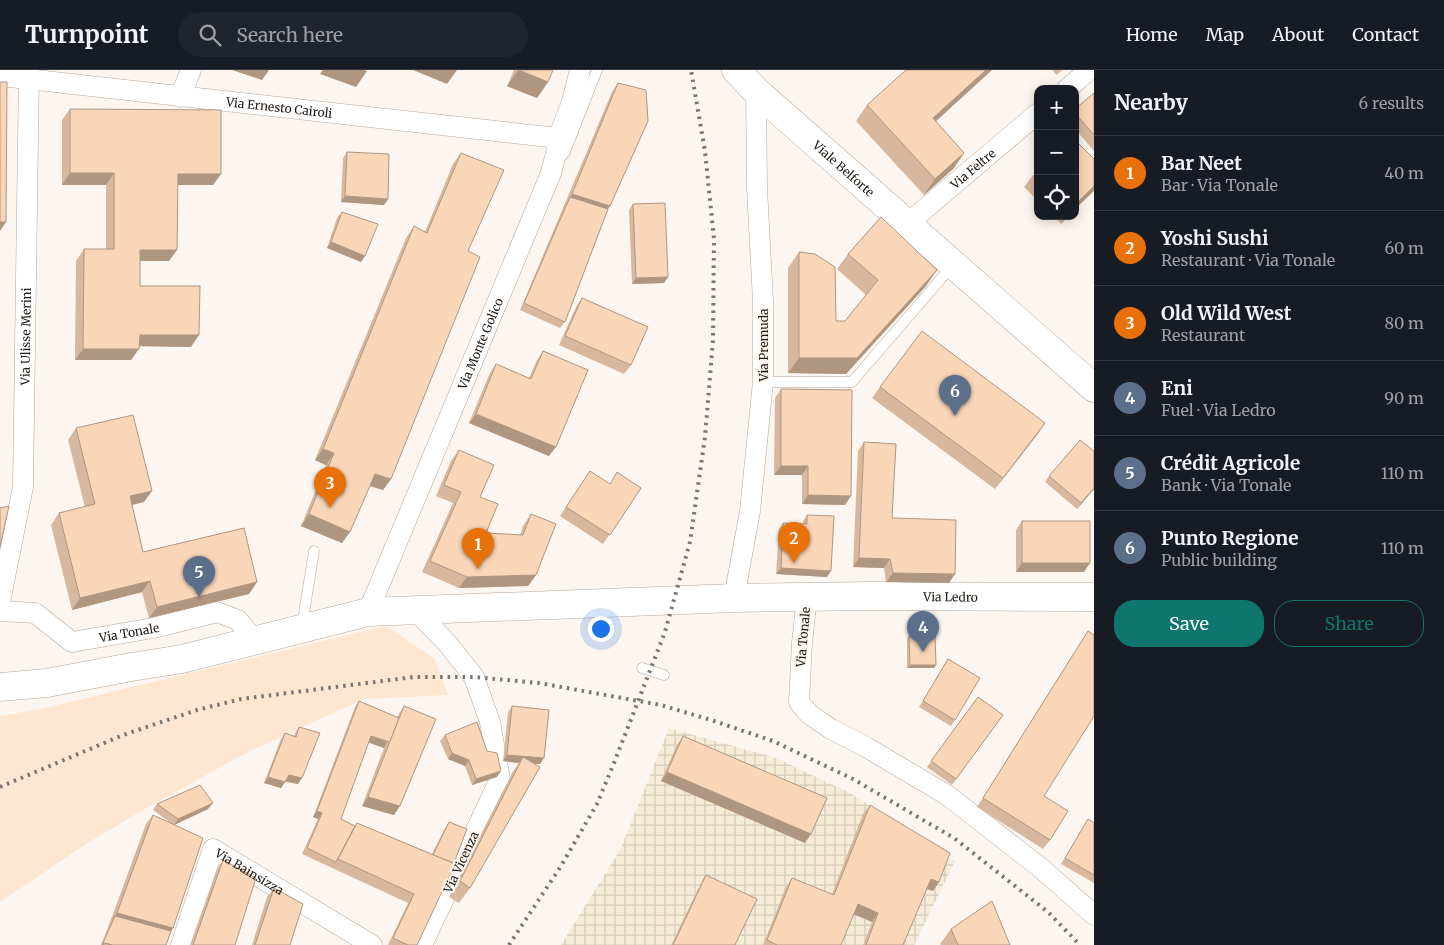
<!DOCTYPE html>
<html lang="en">
<head>
<meta charset="utf-8">
<style>
	:root { --surface:#171b24; --page:#20242c; --text:#f1f3f6; --muted:#9ea1a6; --line:#363941; --accent:#0f766e }
	body { margin:0; font-family:Merriweather,serif; background:var(--page); color:var(--text) }
	.controls { position:absolute; right:15px; top:15px; display:grid; overflow:hidden; border-radius:10px; box-shadow:0 2px 12px #0003 }
	.controls button { width:45px; height:45px; display:grid; place-items:center; padding:0; border:0; border-bottom:1px solid var(--line); background:var(--surface); color:var(--text); font:25px sans-serif }
	.you { position:absolute; left:600px; top:558px; width:18px; height:18px; margin:-12px; border:4px solid #fff; border-radius:50%; background:#1a73e8; box-shadow:0 0 0 8px #1a73e833 }
	.badge { display:grid; place-items:center; width:32px; height:32px; border-radius:50%; background:var(--accent); color:#fff; font-size:16px; font-weight:700 }
	.pin { position:absolute; translate:-50% -41px; filter:drop-shadow(0 1px 2px #0008) }
	.pin::after { content:''; position:absolute; top:26px; width:18px; height:15px; background:inherit; clip-path:polygon(0 0,100% 0,50% 100%) }
	.list { margin:0; padding:0; list-style:none }
	h2 { display:flex; justify-content:space-between; align-items:center; height:65px; margin:0; padding:0 20px; font-size:21px }
	h2 small { font-size:16px; font-weight:400; color:var(--muted) }
	.list li { display:grid; grid-template-columns:32px 1fr auto; gap:15px; align-items:center; box-sizing:border-box; height:75px; padding:0 20px; border-top:1px solid var(--line) }
	.list b { display:block; font-size:19px; white-space:nowrap }
	.list p { margin:0; font-size:16px; white-space:nowrap; color:var(--muted) }
	.list em { font-size:16px; font-style:normal; color:var(--muted) }
	.actions { display:flex; gap:10px; padding:15px 20px }
	.actions a { flex:1; padding:11px 0; border:1px solid var(--accent); border-radius:20px; text-align:center; font-size:18px; color:var(--accent) }
	.actions .main { background:var(--accent); color:#fff }
	.icon { flex:none; width:28px; height:28px; fill:none; stroke:currentColor; stroke-width:2; stroke-linecap:round; stroke-linejoin:round }
	.map { position:relative; flex:none; width:1094px; height:875px; overflow:hidden }
	header { display:flex; align-items:center; gap:30px; box-sizing:border-box; height:70px; padding:0 25px; background:var(--surface); border-bottom:1px solid var(--line) }
	header strong { font-size:24px }
	nav { display:flex; gap:28px; margin-inline-start:auto; font-size:18px }
	.search { width:350px; height:45px; background:var(--page); display:flex; align-items:center; gap:12px; box-sizing:border-box; padding:0 18px; border-radius:28px; color:var(--muted); font-size:19px }
	main { display:flex }
	aside { flex:1; background:var(--surface) }
	.map>svg:first-child { display:block }
</style>
</head>
<body>
<header>
<strong>Turnpoint</strong>
<div class="search"><svg class="icon" aria-label="search" viewBox="0 0 24 24"><circle cx="10" cy="10" r="6"/><path d="M15 15l6 6"/></svg>Search here</div>
<nav><a>Home</a><a>Map</a><a>About</a><a>Contact</a></nav>
</header>
<main>
<div class="map">
<svg width="1094" height="875" viewBox="0 0 1094 875">
	<defs>
		<pattern id="industrial-grid" width="8" height="8" patternUnits="userSpaceOnUse" patternTransform="scale(1.25)"><rect width="8" height="8" fill="#f6ecd7"/><path d="M0 4h8M4 0v8" fill="none" stroke="#d3cab8"/></pattern>
	</defs>
	<rect width="100%" height="100%" fill="#fdf5ef"/>
	<polygon fill="url(#industrial-grid)" points="669,658 776,688 850,723 955,791 914,875 561,875 620,780"/>
	<polygon fill="#ffe6d1" points="386,556 435,589 448,625 364,629 248,682 143,740 86,774 0,832 0,646 45,638"/>
	<g fill="none" stroke-linecap="round" stroke-linejoin="round">
		<defs>
			<g id="service">
				<polyline points="561,87 565,82 597,0"/>
				<polyline points="763,312 852,312 953,195"/>
				<polyline points="302,556 314,481"/>
				<polyline points="642,598 664,605"/>
			</g>
			<g id="minor">
				<path id="s1" d="M 0,6 L 558,68"/>
				<polyline points="1067,19 1089,0"/>
				<polyline points="180,27 191,0"/>
				<path id="s2" d="M 907,154 L 1038,43"/>
				<polyline points="807,527 802,573 799,632 809,644 831,659 866,677 947,725 1042,799 1094,845"/>
				<polyline points="734,528 750,441 763,312 763,231 757,118 756,21"/>
				<path id="s3" d="M 0,532 L 23,417 L 29,0"/>
				<path id="s4" d="M 0,541 L 35,543 L 72,572 L 153,558 L 217,542 L 238,550 L 255,571"/>
				<polyline points="416,541 447,573 474,607 490,652 500,709 422,875"/>
				<path id="s5" d="M 368,542 L 551,103 L 557,79 L 558,68 L 571,35 L 580,0"/>
				<path id="s6" d="M 181,875 L 213,779 L 372,875"/>
			</g>
			<g id="secondary">
				<path id="s7" d="M 736,0 L 756,21 L 1094,318"/>
				<path id="s8" d="M 0,617 L 47,613 L 131,597 L 182,589 L 368,542 L 734,528 L 870,526 L 1094,527"/>
			</g>
		</defs>
		<use href="#service" stroke="#b7a597" stroke-width="11"/>
		<use href="#minor" stroke="#b7a597" stroke-width="21"/>
		<use href="#secondary" stroke="#b7a597" stroke-width="29"/>
		<use href="#service" stroke="#fff" stroke-width="10"/>
		<use href="#minor" stroke="#fff" stroke-width="20"/>
		<use href="#secondary" stroke="#fff" stroke-width="28"/>
		<g stroke="#7c7670" stroke-width="4" stroke-dasharray="2.5 5" stroke-linecap="butt">
			<polyline points="0,717 123,665 197,640 241,629 414,607 474,607 539,613 661,635 711,650 773,671 853,709 954,768 1048,842 1080,875"/>
			<polyline points="509,875 561,796 597,734 614,693 665,562 690,472 705,367 713,270 714,169 705,81 691,0"/>
		</g>
	</g>
	<g fill="#d7b89e">
		<polygon points="514,0 553,0 548,12 537,28 507,16"/>
		<polygon points="1052,0 1062,0 1057,5"/>
		<polygon points="618,13 608,139 565,252 560,258 520,240 612,22"/>
		<polygon points="1094,23 1094,81 1075,59 1075,39"/>
		<polygon points="867,35 935,51 964,83 953,99 924,125 856,51"/>
		<polygon points="70,39 213,115 178,115 169,191 140,191 140,216 191,277 139,276 131,290 75,290 76,191 84,179 106,179 106,115 62,115 62,50"/>
		<polygon points="347,82 388,129 384,135 341,132 343,88"/>
		<polygon points="461,83 468,181 391,409 383,420 370,416 342,473 301,456 326,395 315,390 406,168 414,156 425,162 453,94"/>
		<polygon points="1038,99 1038,131 1024,117"/>
		<polygon points="633,134 668,207 664,213 632,214 629,140"/>
		<polygon points="342,142 361,192 327,178 337,148"/>
		<polygon points="1053,146 1068,146 1061,154"/>
		<polygon points="799,182 836,251 845,251 866,225 837,199 848,184 926,216 846,304 788,303 788,198"/>
		<polygon points="582,228 631,295 624,304 559,275 576,237"/>
		<polygon points="543,281 549,386 469,353 490,303 496,294 529,308 537,290"/>
		<polygon points="880,317 1045,353 995,419 872,328"/>
		<polygon points="781,319 845,435 802,434 802,405 774,405 775,328"/>
		<polygon points="76,358 144,432 132,435 143,482 257,512 249,524 149,548 142,522 72,540 51,455 59,443 85,437 68,370"/>
		<polygon points="864,372 892,448 949,513 886,512 884,498 853,497 858,381"/>
		<polygon points="459,380 480,427 486,463 520,465 523,456 531,444 536,505 528,516 459,518 422,502 453,433 436,426 451,391"/>
		<polygon points="590,401 609,414 641,418 603,474 560,446"/>
		<polygon points="1049,406 1094,419 1077,439 1045,412"/>
		<polygon points="807,445 827,507 776,504 779,459 783,453 803,454 803,451"/>
		<polygon points="1022,451 1084,502 1016,502 1016,460"/>
		<polygon points="1088,561 1044,726 1050,770 1043,779 977,737"/>
		<polygon points="909,566 936,595 934,598 907,598 907,569"/>
		<polygon points="948,589 955,650 951,656 919,637"/>
		<polygon points="978,627 1003,645 952,715 927,697"/>
		<polygon points="359,631 397,647 404,636 394,745 362,736 384,678 368,672 341,749 355,756 357,753 432,784 445,758 449,752 417,875 388,875 408,833 302,784 318,749 313,747 355,637"/>
		<polygon points="512,636 544,688 540,694 535,694 470,818 459,833 449,827 512,703 519,693 503,691 508,643"/>
		<polygon points="299,657 298,714 285,712 281,718 264,713 281,669 285,663 294,667 295,663"/>
		<polygon points="445,665 487,681 497,707 472,715 465,696 448,689 440,671"/>
		<polygon points="683,666 805,773 661,711 677,675"/>
		<polygon points="157,734 208,739 174,755 173,858 171,861 166,875 101,875 110,852 146,754 153,745 172,754 153,740"/>
		<polygon points="870,735 939,812 933,821 927,819 903,875 863,875 872,852 854,844 841,875 763,875 786,817 792,808 832,824 863,744"/>
		<polygon points="1088,749 1094,753 1094,813 1061,794"/>
		<polygon points="223,790 235,875 190,875 217,799"/>
		<polygon points="706,805 735,875 671,875 702,811"/>
		<polygon points="274,818 290,875 252,875 267,827"/>
		<polygon points="951,859 1010,875 941,875 940,874"/>
	</g>
	<g fill="#af9681">
		<polygon points="232,0 269,0 262,10"/>
		<polygon points="323,0 364,0 367,1 356,17 320,4"/>
		<polygon points="413,0 457,0 447,14"/>
		<polygon points="518,0 548,12 537,28 507,16"/>
		<polygon points="986,0 992,0 922,64 933,48"/>
		<polygon points="964,83 953,99 924,125 935,109"/>
		<polygon points="70,103 114,103 106,115 62,115"/>
		<polygon points="178,104 221,104 213,115 170,115"/>
		<polygon points="1094,116 1094,121 1075,139 1075,135"/>
		<polygon points="572,124 610,136 604,145 570,127"/>
		<polygon points="345,126 388,129 384,135 341,132"/>
		<polygon points="1066,146 1068,146 1061,154"/>
		<polygon points="0,152 6,152 0,161"/>
		<polygon points="331,172 365,186 361,192 327,178"/>
		<polygon points="140,180 177,180 169,191 132,191"/>
		<polygon points="937,200 926,216 846,304 788,303 799,288"/>
		<polygon points="668,207 664,213 632,214 636,208"/>
		<polygon points="140,265 199,265 191,277 132,276"/>
		<polygon points="83,279 139,279 131,290 75,290"/>
		<polygon points="476,344 556,377 549,386 469,353"/>
		<polygon points="1045,353 1037,365 995,419 1003,408"/>
		<polygon points="323,379 334,383 326,395 315,390"/>
		<polygon points="781,396 808,396 802,405 774,405"/>
		<polygon points="375,404 391,409 383,420 367,415"/>
		<polygon points="1094,418 1094,419 1077,439 1081,433"/>
		<polygon points="152,421 144,432 122,437 130,426"/>
		<polygon points="808,425 851,426 845,435 802,434"/>
		<polygon points="309,444 350,462 342,473 301,456"/>
		<polygon points="859,488 890,489 884,498 853,497"/>
		<polygon points="1022,493 1090,493 1084,502 1016,502"/>
		<polygon points="781,498 831,501 827,507 776,504"/>
		<polygon points="893,503 955,504 949,513 886,512"/>
		<polygon points="536,505 528,516 459,518 467,507"/>
		<polygon points="150,511 142,522 72,540 80,528"/>
		<polygon points="257,512 249,524 149,548 157,537"/>
		<polygon points="910,595 936,595 934,598 907,598"/>
		<polygon points="371,666 387,672 384,678 367,672"/>
		<polygon points="452,683 469,690 465,696 448,689"/>
		<polygon points="507,685 544,688 540,694 520,693 523,687 519,693 503,691"/>
		<polygon points="501,701 497,707 472,715 476,709"/>
		<polygon points="667,702 811,764 805,773 661,711"/>
		<polygon points="289,705 302,708 298,714 285,711"/>
		<polygon points="268,707 285,712 281,718 264,713"/>
		<polygon points="368,727 400,736 394,745 362,736"/>
		<polygon points="213,733 208,739 174,755 178,749"/>
		<polygon points="317,741 322,743 318,749 313,747"/>
		<polygon points="931,809 939,812 933,821 925,818"/>
		<polygon points="858,834 878,843 872,852 851,843"/>
		<polygon points="117,843 173,858 167,867 115,846"/>
	</g>
	<g fill="#fad6b8" stroke="#af9681">
		<polygon points="519,0 553,0 548,12"/>
		<polygon points="906,0 986,0 933,48 964,83 935,109 867,35"/>
		<polygon points="0,12 7,12 6,152 0,152"/>
		<polygon points="618,13 646,20 648,51 610,136 572,124"/>
		<polygon points="1094,23 1094,65 1075,43 1075,39"/>
		<polygon points="70,39 221,40 221,104 178,104 177,180 140,180 140,216 200,216 199,265 140,265 139,279 83,279 84,179 114,179 114,103 70,103"/>
		<polygon points="1075,70 1094,89 1094,116 1075,135"/>
		<polygon points="347,82 389,84 388,129 345,126"/>
		<polygon points="461,83 504,100 468,181 480,187 391,409 375,404 350,462 309,444 334,383 323,379 414,156 427,163"/>
		<polygon points="1038,99 1038,104 1035,101"/>
		<polygon points="570,127 608,139 565,252 524,233"/>
		<polygon points="665,133 668,207 636,208 633,134"/>
		<polygon points="342,142 378,154 365,186 331,172"/>
		<polygon points="881,147 937,200 857,288 799,288 799,182 815,184 835,197 836,251 845,251 878,210 848,184"/>
		<polygon points="582,228 648,257 631,295 565,266"/>
		<polygon points="922,261 1045,353 1003,408 880,317"/>
		<polygon points="543,281 588,300 556,377 476,344 496,294 531,309"/>
		<polygon points="781,319 852,320 851,426 808,425 808,396 781,396"/>
		<polygon points="133,345 152,421 130,426 143,482 244,458 257,512 157,537 150,511 80,528 59,443 95,434 76,358"/>
		<polygon points="1080,370 1094,381 1094,418 1081,433 1049,406"/>
		<polygon points="864,372 896,374 892,448 956,450 955,504 893,503 890,489 859,488"/>
		<polygon points="459,380 494,395 480,427 498,434 486,463 523,465 531,444 556,454 536,505 467,507 430,491 461,422 444,415"/>
		<polygon points="590,401 610,414 617,402 641,418 610,465 566,437"/>
		<polygon points="9,436 0,477 0,438"/>
		<polygon points="807,445 834,446 831,501 781,498 783,453 807,454"/>
		<rect x="1022" y="451" width="68" height="42"/>
		<polygon points="1088,561 1094,565 1094,646 1044,726 1068,741 1050,770 983,728"/>
		<polygon points="935,565 936,595 910,595 909,566"/>
		<polygon points="948,589 980,608 955,650 923,631"/>
		<polygon points="978,627 1003,645 956,709 931,691"/>
		<polygon points="359,631 399,648 390,672 371,666 341,749 355,756 336,792 307,778 322,743 317,741"/>
		<polygon points="404,636 436,649 400,736 368,727"/>
		<polygon points="512,636 549,640 544,688 507,685"/>
		<polygon points="477,652 487,681 497,683 501,701 476,709 469,690 452,683 445,665"/>
		<polygon points="299,657 320,663 302,708 289,705 285,712 268,707 285,663 296,667"/>
		<polygon points="683,666 827,728 811,764 667,702"/>
		<polygon points="523,687 540,697 470,818 460,811"/>
		<polygon points="200,715 213,733 178,749 157,734"/>
		<polygon points="870,735 950,783 939,812 931,809 903,875 866,875 878,843 858,834 841,875 777,875 767,870 792,808 834,825"/>
		<polygon points="153,745 203,768 173,858 117,843"/>
		<polygon points="1088,749 1094,753 1094,805 1065,788"/>
		<polygon points="449,752 467,759 454,793 433,785"/>
		<polygon points="357,753 455,794 417,875 408,875 393,868 414,824 338,789"/>
		<polygon points="223,790 256,808 235,875 193,875"/>
		<polygon points="706,805 757,829 735,875 673,875"/>
		<polygon points="274,818 303,834 290,875 255,875"/>
		<polygon points="992,831 1010,875 958,875 951,859"/>
		<polygon points="115,846 171,861 166,875 112,875 104,873 102,875"/>
		<polygon points="104,873 112,875 103,875"/>
	</g>
	<g text-anchor="middle" dominant-baseline="central" stroke-width="4.5" stroke-linejoin="round" paint-order="stroke">
		<g font-size="12" fill="#201a14" stroke="#fdf5ef">
			<text stroke="none"><textPath href="#s1" startOffset="281">Via Ernesto Cairoli</textPath></text>
			<text stroke="none"><textPath href="#s7" startOffset="146">Viale Belforte</textPath></text>
			<text stroke="none"><textPath href="#s2" startOffset="86">Via Feltre</textPath></text>
			<text stroke="none"><textPath href="#s3" startOffset="268">Via Ulisse Merini</textPath></text>
			<text stroke="none"><textPath href="#s5" startOffset="291">Via Monte Golico</textPath></text>
			<text transform="translate(763 275) rotate(-90)">Via Premuda</text>
			<text stroke="none"><textPath href="#s8" startOffset="959">Via Ledro</textPath></text>
			<text stroke="none"><textPath href="#s4" startOffset="140">Via Tonale</textPath></text>
			<text transform="translate(803 567) rotate(-85)">Via Tonale</text>
			<text transform="translate(461 792) rotate(-65)">Via Vicenza</text>
			<text stroke="none"><textPath href="#s6" startOffset="144">Via Bainsizza</textPath></text>
		</g>
	</g>
</svg>
<div class="controls">
<button>+</button>
<button>−</button>
<button><svg class="icon" aria-label="locate" viewBox="0 0 24 24"><circle cx="12" cy="12" r="6"/><path d="M12 2v4M12 18v4M2 12h4M18 12h4"/></svg></button>
</div>
<div class="you"></div>
<div class="pin badge" style="left:478px;top:499px;background:#e8710a">1</div>
<div class="pin badge" style="left:794px;top:493px;background:#e8710a">2</div>
<div class="pin badge" style="left:330px;top:438px;background:#e8710a">3</div>
<div class="pin badge" style="left:923px;top:582px;background:#5c6f8a">4</div>
<div class="pin badge" style="left:199px;top:527px;background:#5c6f8a">5</div>
<div class="pin badge" style="left:955px;top:346px;background:#5c6f8a">6</div>
</div>
<aside>
<h2>Nearby<small>6 results</small></h2>
<ul class="list">
<li><span class="badge" style="background:#e8710a">1</span><div><b>Bar Neet</b><p>Bar · Via Tonale</p></div><em>40 m</em></li>
<li><span class="badge" style="background:#e8710a">2</span><div><b>Yoshi Sushi</b><p>Restaurant · Via Tonale</p></div><em>60 m</em></li>
<li><span class="badge" style="background:#e8710a">3</span><div><b>Old Wild West</b><p>Restaurant</p></div><em>80 m</em></li>
<li><span class="badge" style="background:#5c6f8a">4</span><div><b>Eni</b><p>Fuel · Via Ledro</p></div><em>90 m</em></li>
<li><span class="badge" style="background:#5c6f8a">5</span><div><b>Crédit Agricole</b><p>Bank · Via Tonale</p></div><em>110 m</em></li>
<li><span class="badge" style="background:#5c6f8a">6</span><div><b>Punto Regione</b><p>Public building</p></div><em>110 m</em></li>
</ul>
<div class="actions"><a class="main">Save</a><a>Share</a></div>
</aside>
</main>
</body>
</html>
